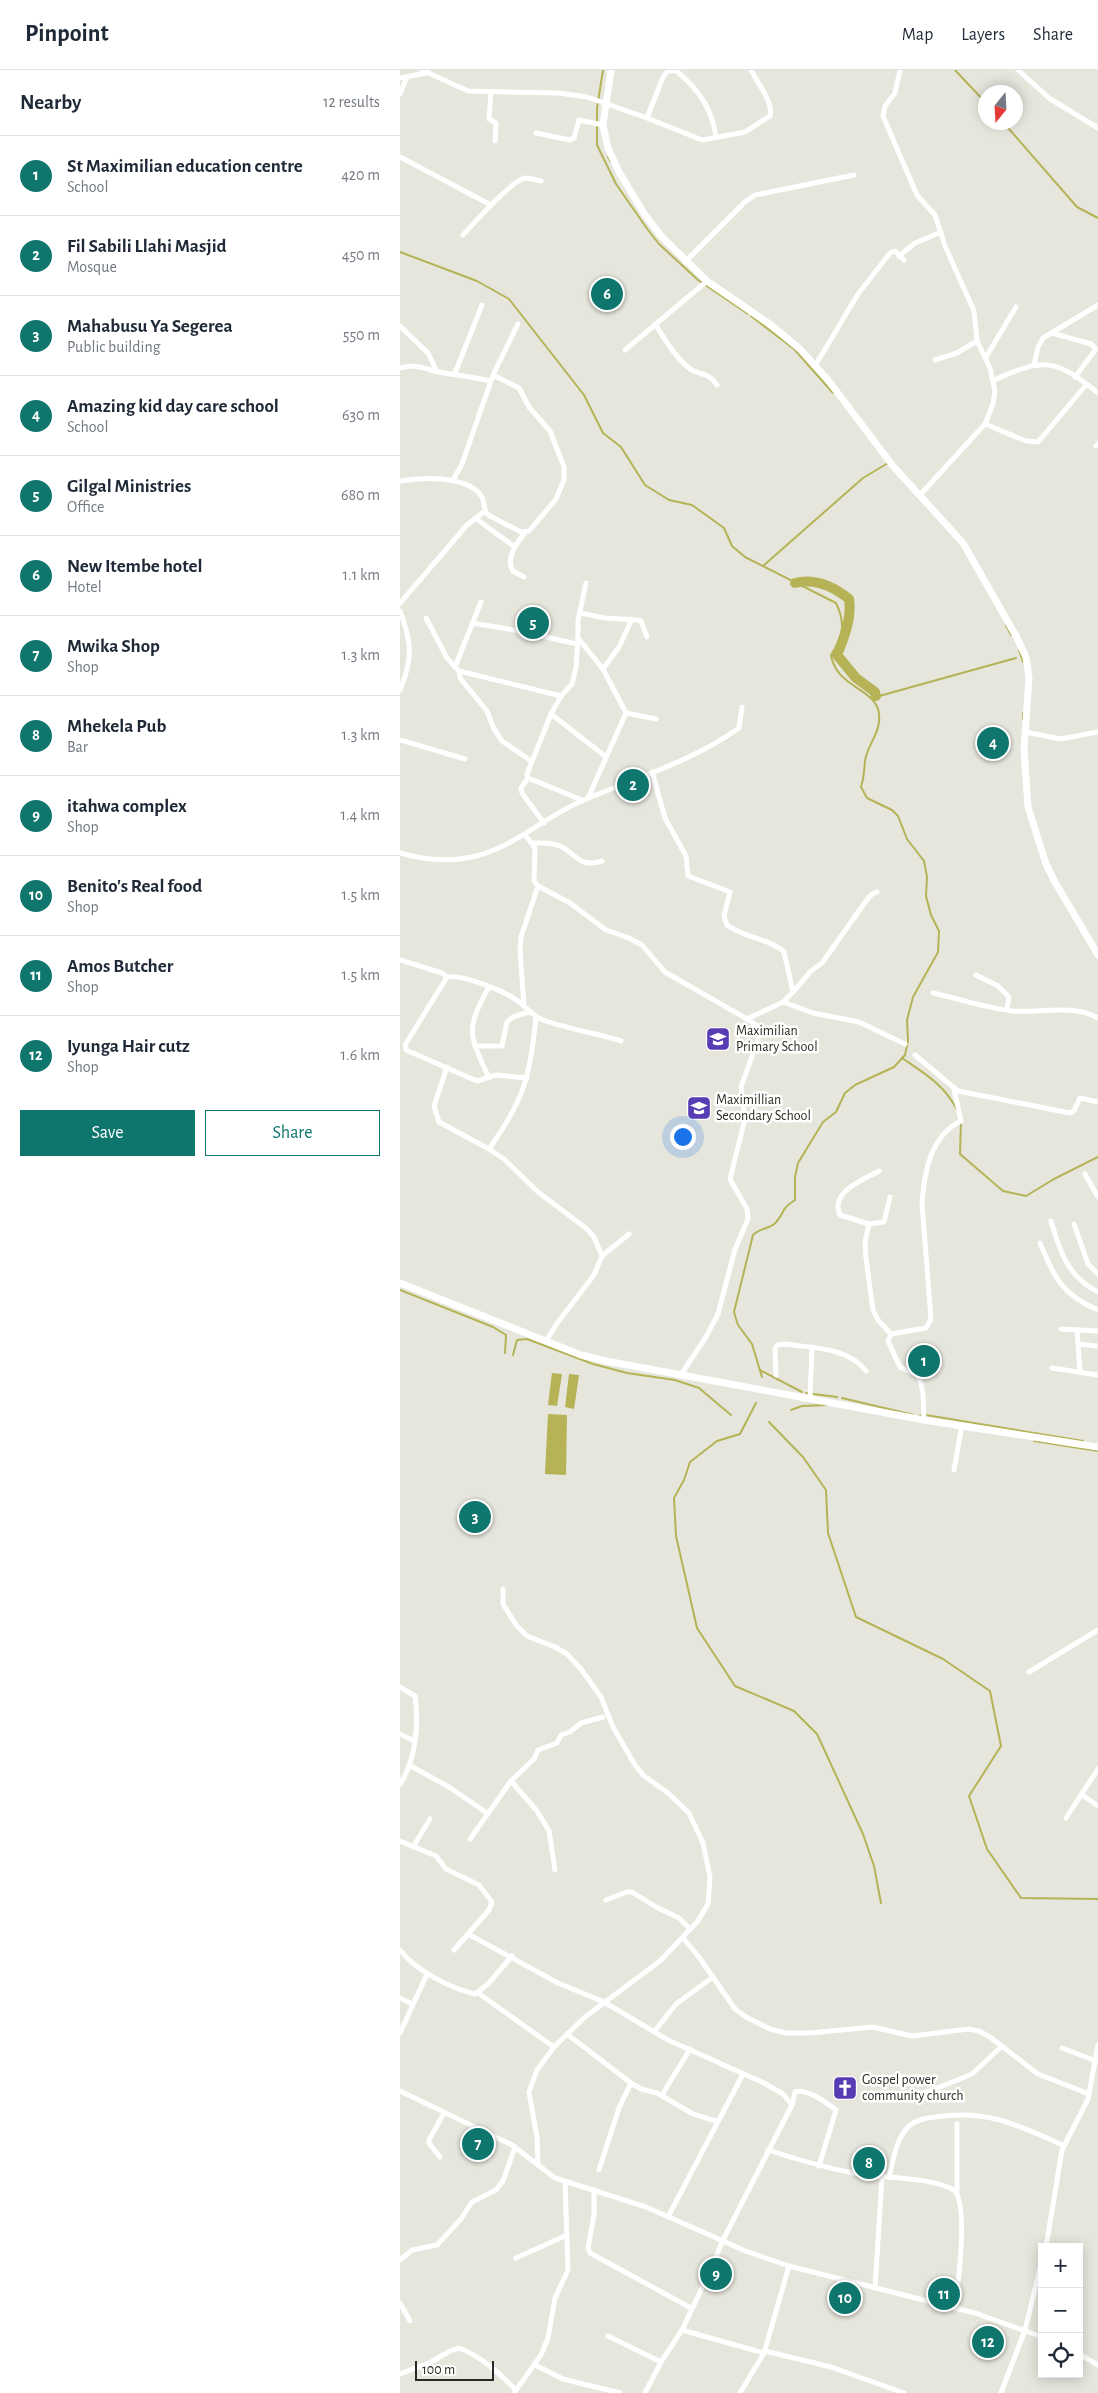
<!DOCTYPE html>
<html lang="en">
<head>
<meta charset="utf-8">
<style>
	:root { --surface:#fff; --page:#f2f2f3; --text:#1f2937; --muted:#747a83; --line:#e0e1e3; --accent:#0f766e }
	body { margin:0; font-family:"Alegreya Sans",sans-serif; background:var(--page); color:var(--text) }
	.controls { position:absolute; right:15px; bottom:15px; display:grid; overflow:hidden; border-radius:0px; box-shadow:0 2px 12px #0003 }
	.controls button { width:45px; height:45px; display:grid; place-items:center; padding:0; border:0; border-bottom:1px solid var(--line); background:var(--surface); color:var(--text); font:25px sans-serif }
	.compass { position:absolute; left:578px; top:15px; width:45px; height:45px; border-radius:50%; background:var(--surface); box-shadow:0 2px 12px #0003; rotate:198deg }
	.scale { position:absolute; left:15px; bottom:12px; width:79px; box-sizing:border-box; padding-left:5px; border:2px solid #292925; border-top:0; font-size:14px; line-height:18px; white-space:nowrap; color:#292925; -webkit-text-stroke:4px #fffffe; paint-order:stroke }
	.you { position:absolute; left:282px; top:1066px; width:18px; height:18px; margin:-12px; border:4px solid #fff; border-radius:50%; background:#1a73e8; box-shadow:0 0 0 8px #1a73e833 }
	.badge { display:grid; place-items:center; width:32px; height:32px; border-radius:50%; background:var(--accent); color:#fff; font-size:16px; font-weight:700 }
	.pin { position:absolute; translate:-50% -50%; border:2px solid #fff; box-shadow:0 1px 5px #0006 }
	.list { margin:0; padding:0; list-style:none }
	h2 { display:flex; justify-content:space-between; align-items:center; height:65px; margin:0; padding:0 20px; font-size:21px }
	h2 small { font-size:16px; font-weight:400; color:var(--muted) }
	.list li { display:grid; grid-template-columns:32px 1fr auto; gap:15px; align-items:center; box-sizing:border-box; height:80px; padding:0 20px; border-top:1px solid var(--line) }
	.list b { display:block; font-size:19px; white-space:nowrap }
	.list p { margin:0; font-size:16px; white-space:nowrap; color:var(--muted) }
	.list em { font-size:16px; font-style:normal; color:var(--muted) }
	.actions { display:flex; gap:10px; padding:15px 20px }
	.actions a { flex:1; padding:11px 0; border:1px solid var(--accent); border-radius:0px; text-align:center; font-size:18px; color:var(--accent) }
	.actions .main { background:var(--accent); color:#fff }
	.icon { flex:none; width:28px; height:28px; fill:none; stroke:currentColor; stroke-width:2; stroke-linecap:round; stroke-linejoin:round }
	.map { position:relative; flex:none; width:698px; height:2323px; overflow:hidden }
	header { display:flex; align-items:center; gap:30px; box-sizing:border-box; height:70px; padding:0 25px; background:var(--surface); border-bottom:1px solid var(--line) }
	header strong { font-size:24px }
	nav { display:flex; gap:28px; margin-inline-start:auto; font-size:18px }
	main { display:flex }
	aside { flex:1; background:var(--surface) }
	.map>svg:first-child { display:block }
</style>
</head>
<body>
<header>
<strong>Pinpoint</strong>
<nav><a>Map</a><a>Layers</a><a>Share</a></nav>
</header>
<main>
<aside>
<h2>Nearby<small>12 results</small></h2>
<ul class="list">
<li><span class="badge">1</span><div><b>St Maximilian education centre</b><p>School</p></div><em>420 m</em></li>
<li><span class="badge">2</span><div><b>Fil Sabili Llahi Masjid</b><p>Mosque</p></div><em>450 m</em></li>
<li><span class="badge">3</span><div><b>Mahabusu Ya Segerea</b><p>Public building</p></div><em>550 m</em></li>
<li><span class="badge">4</span><div><b>Amazing kid day care school</b><p>School</p></div><em>630 m</em></li>
<li><span class="badge">5</span><div><b>Gilgal Ministries</b><p>Office</p></div><em>680 m</em></li>
<li><span class="badge">6</span><div><b>New Itembe hotel</b><p>Hotel</p></div><em>1.1 km</em></li>
<li><span class="badge">7</span><div><b>Mwika Shop</b><p>Shop</p></div><em>1.3 km</em></li>
<li><span class="badge">8</span><div><b>Mhekela Pub</b><p>Bar</p></div><em>1.3 km</em></li>
<li><span class="badge">9</span><div><b>itahwa complex</b><p>Shop</p></div><em>1.4 km</em></li>
<li><span class="badge">10</span><div><b>Benito's Real food</b><p>Shop</p></div><em>1.5 km</em></li>
<li><span class="badge">11</span><div><b>Amos Butcher</b><p>Shop</p></div><em>1.5 km</em></li>
<li><span class="badge">12</span><div><b>Iyunga Hair cutz</b><p>Shop</p></div><em>1.6 km</em></li>
</ul>
<div class="actions"><a class="main">Save</a><a>Share</a></div>
</aside>
<div class="map">
<svg width="698" height="2323" viewBox="0 0 698 2323">
	<rect width="100%" height="100%" fill="#e6e6dd"/>
	<g fill="#b5b356">
		<polygon points="152,1303 162,1304 157,1336 148,1335"/>
		<polygon points="169,1304 179,1305 174,1339 165,1337"/>
		<polygon points="148,1344 167,1345 166,1405 145,1404"/>
	</g>
	<g fill="none" stroke-linecap="round" stroke-linejoin="round">
		<g stroke="#b5b356" stroke-width="2">
			<polyline points="555,0 586,33"/>
			<polyline points="197,51 197,38 203,0"/>
			<polyline points="603,52 677,137 698,148"/>
			<polyline points="197,56 197,75 216,114 248,160 259,174 298,210 348,244"/>
			<polyline points="208,87 211,92"/>
			<path d="M 0,182 L 77,211 L 109,229 L 184,325 L 203,363 L 221,377 L 245,415 L 269,430 L 292,435 L 324,458 L 332,476 L 345,487 L 436,533 C 446,553 443,567 431,585 C 436,616 471,618 478,639 C 484,660 467,674 465,691 C 464,701 464,708 461,717 L 467,728 L 492,740 L 498,746 L 507,769 L 524,791 L 527,807 L 526,826 L 531,845 L 539,861 L 538,882 L 513,927 L 507,950 L 508,971 L 505,985 L 494,997 L 455,1015 L 445,1023 L 436,1042 L 423,1052 L 398,1093 L 395,1107 L 395,1130 C 380,1140 386,1140 377,1151 C 372,1159 361,1157 353,1165 L 334,1242 L 338,1255 L 352,1274 L 362,1307"/>
			<polyline points="351,246 394,279 433,323"/>
			<polyline points="363,496 463,408 488,393"/>
			<polyline points="606,555 611,565"/>
			<polyline points="619,580 623,592"/>
			<polyline points="472,628 616,588"/>
			<polyline points="623,649 623,643"/>
			<path d="M 502,988 C 524,1003 545,1015 557,1040"/>
			<polyline points="561,1051 560,1084 603,1121 626,1126 654,1109 698,1087"/>
			<polyline points="0,1220 93,1257 106,1265 105,1283"/>
			<polyline points="113,1285 117,1270 127,1269 193,1294 227,1303 275,1310 299,1318 331,1345"/>
			<polyline points="360,1300 402,1322"/>
			<polyline points="406,1323 437,1327"/>
			<polyline points="442,1328 514,1345"/>
			<polyline points="356,1333 340,1364 317,1371 290,1392 284,1410 274,1428 276,1466 297,1558 335,1616 394,1641 417,1664 463,1764 474,1796 481,1833"/>
			<polyline points="391,1340 402,1336 427,1335"/>
			<polyline points="518,1346 526,1345 683,1371"/>
			<polyline points="369,1352 403,1387 426,1420 428,1463 456,1547 543,1589 590,1621 601,1676 569,1726 587,1779 621,1828 698,1829"/>
			<polyline points="634,1371 698,1381"/>
		</g>
		<path stroke="#b5b356" stroke-width="10" d="M 395,513 C 415,508 434,517 449,529 C 452,548 444,568 437,585 L 456,608 L 475,622 L 476,626"/>
		<g stroke="#fff" stroke-width="5">
			<path d="M 22,0 L 68,21 L 159,23 L 187,27 L 247,48 L 302,70 L 345,62 L 370,46 C 374,33 357,12 351,0"/>
			<polyline points="500,0 495,23 485,36 483,46 517,125 535,145 545,176 574,241 577,271 590,298 595,321 593,334 585,354 519,426"/>
			<polyline points="618,0 649,28 698,58"/>
			<polyline points="0,8 26,3"/>
			<polyline points="91,22 89,49 96,53 95,71"/>
			<polyline points="0,24 7,7"/>
			<path d="M 247,48 L 263,7 L 267,2 L 275,0 C 297,17 313,40 316,68"/>
			<polyline points="136,63 170,70 174,68 179,50 203,55"/>
			<polyline points="0,87 91,135"/>
			<path d="M 63,165 C 73,154 112,110 125,108 C 130,108 136,110 141,111"/>
			<polyline points="499,186 515,173 541,162"/>
			<polyline points="285,192 345,132 355,125 454,105"/>
			<path d="M 255,254 C 265,269 274,286 289,298 C 299,306 306,300 317,315"/>
			<polyline points="0,256 28,283 37,302"/>
			<polyline points="652,263 691,274 696,279 675,307"/>
			<polyline points="225,280 307,211"/>
			<polyline points="586,287 616,237"/>
			<polyline points="535,290 557,283 577,271"/>
			<polyline points="634,295 638,277 643,268 698,235"/>
			<polyline points="415,296 458,224 490,183 495,181 504,190"/>
			<path d="M 0,298 C 19,293 22,299 39,302 C 56,305 73,307 90,311"/>
			<polyline points="55,303 82,235"/>
			<path d="M 594,310 C 644,288 655,288 698,323"/>
			<polyline points="585,354 626,371 638,372 686,315"/>
			<polyline points="696,376 698,374"/>
			<polyline points="53,410 62,394 93,305 118,254"/>
			<path d="M 0,411 C 22,407 68,405 82,427 C 85,433 83,439 88,445 L 121,462 L 129,461 L 156,429 L 164,410 L 164,397 L 150,361 L 129,337 L 119,318 L 93,305"/>
			<polyline points="75,448 115,477"/>
			<path d="M 124,507 L 113,501 C 105,489 117,472 125,463"/>
			<polyline points="186,513 178,550 178,568 203,599 226,643"/>
			<polyline points="0,533 67,455 85,441"/>
			<path d="M 0,541 C 12,573 13,589 0,620"/>
			<polyline points="180,543 205,548 237,550 241,551 247,567"/>
			<polyline points="26,548 47,588 59,601 161,626"/>
			<polyline points="72,553 120,561 177,574"/>
			<polyline points="178,568 176,598 172,614 161,626 151,644 127,704 128,708 182,730"/>
			<polyline points="55,597 81,532"/>
			<polyline points="203,599 219,577 232,549"/>
			<polyline points="59,601 60,608 87,641 94,659 102,671 131,691"/>
			<polyline points="151,644 205,686"/>
			<polyline points="625,662 661,669 698,662"/>
			<polyline points="0,670 65,689"/>
			<path d="M 252,702 L 265,748 L 286,786 L 288,806 L 330,822 L 324,846 L 327,855 C 344,868 369,868 384,882 L 393,922"/>
			<polyline points="128,708 121,718 122,723 144,753"/>
			<polyline points="188,728 226,643 256,649"/>
			<polyline points="125,765 135,778 134,811 138,816 170,833 206,860 229,868 242,875 265,902 347,949 356,955 358,961 358,970 341,1017 345,1049 330,1109 347,1139 348,1149 335,1179 318,1244 306,1267 280,1306"/>
			<path d="M 132,773 C 141,773 152,772 160,776 C 178,785 178,798 202,791"/>
			<path d="M 0,783 C 23,790 48,792 72,787 C 114,778 145,746 184,730 C 236,708 293,691 339,658 L 342,637"/>
			<polyline points="0,890 42,903 47,907 5,975 6,980 77,1011 96,1005 127,1008"/>
			<polyline points="576,905 598,916 609,927 607,939"/>
			<path d="M 47,907 C 63,904 107,922 119,932 C 128,938 132,946 143,950 C 168,959 196,963 221,971"/>
			<path d="M 89,917 C 65,960 69,964 89,1008"/>
			<path d="M 533,923 C 560,929 586,938 613,941 C 640,943 674,934 698,948"/>
			<polyline points="383,932 413,943 459,952 505,974"/>
			<polyline points="124,936 120,880 121,867 138,816"/>
			<polyline points="347,949 383,932 393,922 411,901 422,893 466,831 472,824 477,822"/>
			<polyline points="75,976 102,976 107,952 113,947 129,942"/>
			<polyline points="515,985 558,1021 670,1043 674,1041 680,1028 698,1032"/>
			<polyline points="47,997 34,1036 39,1052 89,1079 104,1089 138,1122 187,1159 194,1167 202,1186"/>
			<path d="M 89,1079 C 124,1030 130,1007 136,948"/>
			<polyline points="685,1104 698,1127"/>
			<polyline points="490,1127 484,1152 469,1154 465,1172 466,1188 473,1240 478,1250 491,1264"/>
			<path d="M 651,1151 C 660,1182 668,1207 698,1222"/>
			<path d="M 469,1154 L 440,1145 C 429,1122 465,1109 479,1101"/>
			<polyline points="674,1154 688,1194 698,1204"/>
			<path d="M 640,1173 C 654,1207 662,1225 698,1240"/>
			<polyline points="661,1259 698,1261"/>
			<polyline points="677,1260 680,1302"/>
			<polyline points="146,1271 158,1252 194,1205 202,1186 229,1164"/>
			<polyline points="678,1274 698,1276"/>
			<polyline points="652,1298 698,1305"/>
			<path d="M 376,1305 L 375,1279 L 377,1275 L 385,1274 C 412,1278 448,1277 466,1301"/>
			<polyline points="410,1328 412,1277"/>
			<path d="M 524,1350 L 523,1323 L 520,1310 L 517,1305 L 500,1297 L 488,1271 L 491,1264 L 526,1258 L 531,1249 L 522,1134 C 524,1103 530,1066 561,1051 L 554,1019"/>
			<polyline points="554,1400 562,1355"/>
			<polyline points="103,1519 103,1534 116,1555 127,1566 155,1577 167,1584 181,1599 201,1627 213,1657 235,1695 244,1706 268,1723 289,1743 303,1773 310,1807 308,1834 298,1851 260,1891 185,1947 154,1977 137,2000 129,2022 137,2067 138,2095"/>
			<polyline points="629,1602 698,1560"/>
			<path d="M 0,1617 L 15,1626 C 19,1654 16,1690 0,1714"/>
			<polyline points="0,1664 14,1671"/>
			<polyline points="9,1695 49,1717 87,1743"/>
			<polyline points="111,1711 137,1741 149,1761 155,1800"/>
			<polyline points="682,1725 698,1736"/>
			<polyline points="666,1748 698,1699"/>
			<polyline points="70,1769 111,1711 134,1689 138,1680 157,1673 161,1665 170,1662 181,1653 203,1647"/>
			<polyline points="0,1771 36,1786 46,1799 79,1815 92,1832 89,1840 54,1880"/>
			<polyline points="13,1777 30,1749"/>
			<polyline points="206,1830 227,1822 232,1822 256,1837 279,1848 290,1859"/>
			<polyline points="70,1865 158,1913 204,1932 268,1970 364,2013 383,2024 392,2035 322,2172 313,2195 282,2260 261,2292 245,2323"/>
			<polyline points="283,1868 299,1887 335,1939 346,1947 370,1959 386,1963 410,1963 473,1957 512,1966 569,1959 579,1961 590,1967 638,2004 689,2024"/>
			<path d="M 0,1880 C 16,1901 50,1918 75,1924 L 88,1914 L 112,1886"/>
			<polyline points="78,1923 154,1977"/>
			<polyline points="0,1928 12,1934"/>
			<polyline points="254,1962 276,1934 313,1907"/>
			<polyline points="0,1963 27,1904"/>
			<polyline points="167,1964 231,2013 241,2019 257,2023 293,2044 316,2051"/>
			<polyline points="662,1978 696,1991"/>
			<polyline points="0,2021 112,2075 155,2108 246,2137 348,2182 389,2196 575,2243 642,2267"/>
			<polyline points="262,2025 290,1979"/>
			<polyline points="501,2030 530,2021 572,2004 602,1976"/>
			<path d="M 392,2035 L 395,2022 C 407,2018 427,2033 436,2040 L 419,2096"/>
			<polyline points="557,2054 557,2123"/>
			<path d="M 368,2080 C 398,2090 427,2098 458,2104 C 485,2108 531,2107 554,2120 C 569,2135 558,2215 555,2238"/>
			<polyline points="40,2087 29,2073 29,2070 44,2043"/>
			<polyline points="199,2100 219,2038 231,2013"/>
			<path d="M 489,2107 C 493,2091 496,2070 507,2058 C 514,2050 525,2048 535,2047 C 589,2039 616,2055 663,2075"/>
			<polyline points="194,2120 194,2145 188,2178 190,2183 291,2238"/>
			<polyline points="268,2147 343,2004"/>
			<polyline points="646,2177 662,2080 688,2029 698,1975"/>
			<polyline points="116,2188 167,2165"/>
			<polyline points="0,2190 12,2180 37,2175 61,2149 72,2132 96,2120 103,2111 115,2077"/>
			<polyline points="475,2218 482,2107"/>
			<polyline points="0,2233 10,2251"/>
			<polyline points="282,2260 364,2283"/>
			<polyline points="208,2266 261,2292"/>
			<polyline points="365,2281 431,2297 504,2323"/>
			<polyline points="679,2284 698,2295"/>
			<polyline points="135,2295 163,2309 220,2323"/>
			<path d="M 0,2304 L 31,2292 L 50,2281 L 59,2278 C 81,2286 100,2304 116,2320"/>
			<polyline points="114,2323 141,2285 148,2268 155,2228 168,2200 165,2112"/>
			<polyline points="340,2323 364,2283 389,2196"/>
			<polyline points="601,2323 625,2260 642,2190"/>
		</g>
		<g stroke="#fff" stroke-width="7">
			<polyline points="211,0 203,55 208,78 219,102 245,145 262,167 307,211 371,255 400,279 428,310 493,396 563,473 616,566 626,587 629,608 624,679 628,737 646,794 655,812 698,885"/>
			<polyline points="0,1213 181,1285 206,1291 524,1350 698,1377"/>
		</g>
	</g>
	<defs>
		<symbol id="school-square" viewBox="-11 -11 22 22"><rect x="-9" y="-9" width="18" height="18" rx="4" fill="#573cb4" stroke="#fffffe"/><path d="M0-5L7-2L0 1L-7-2ZM-4 1L0 2.5L4 1V4Q0 6-4 4Z" fill="#fff"/></symbol>
		<symbol id="church-square" viewBox="-11 -11 22 22"><rect x="-9" y="-9" width="18" height="18" rx="4" fill="#573cb4" stroke="#fffffe"/><path d="M-1.2-6h2.4v3.5h3.3v2.4h-3.3V6h-2.4V-.1h-3.3v-2.4h3.3Z" fill="#fff"/></symbol>
	</defs>
	<g fill-rule="evenodd">
		<use href="#school-square" x="304" y="955" width="28" height="28"/>
		<use href="#school-square" x="285" y="1024" width="28" height="28"/>
		<use href="#church-square" x="431" y="2004" width="28" height="28"/>
	</g>
	<g text-anchor="middle" dominant-baseline="central" stroke-width="5" stroke-linejoin="round" paint-order="stroke">
		<g font-size="14" fill="#292925" stroke="#fffffe" text-anchor="start">
			<text x="336" y="961">Maximilian<tspan x="336" dy="16">Primary School</tspan></text>
			<text x="316" y="1030">Maximillian<tspan x="316" dy="16">Secondary School</tspan></text>
			<text x="462" y="2010">Gospel power<tspan x="462" dy="16">community church</tspan></text>
		</g>
	</g>
</svg>
<div class="controls">
<button>+</button>
<button>−</button>
<button><svg class="icon" aria-label="locate" viewBox="0 0 24 24"><circle cx="12" cy="12" r="6"/><path d="M12 2v4M12 18v4M2 12h4M18 12h4"/></svg></button>
</div>
<svg class="compass" viewBox="-18 -18 36 36"><path d="M0-13l5 13h-10z" fill="#e53935"/><path d="M0 13l5-13h-10z" fill="#747a83"/></svg>
<div class="scale">100 m</div>
<div class="you"></div>
<div class="pin badge" style="left:524px;top:1291px">1</div>
<div class="pin badge" style="left:233px;top:715px">2</div>
<div class="pin badge" style="left:75px;top:1447px">3</div>
<div class="pin badge" style="left:593px;top:673px">4</div>
<div class="pin badge" style="left:133px;top:553px">5</div>
<div class="pin badge" style="left:207px;top:224px">6</div>
<div class="pin badge" style="left:78px;top:2074px">7</div>
<div class="pin badge" style="left:469px;top:2093px">8</div>
<div class="pin badge" style="left:316px;top:2204px">9</div>
<div class="pin badge" style="left:445px;top:2228px">10</div>
<div class="pin badge" style="left:544px;top:2224px">11</div>
<div class="pin badge" style="left:588px;top:2272px">12</div>
</div>
</main>
</body>
</html>
